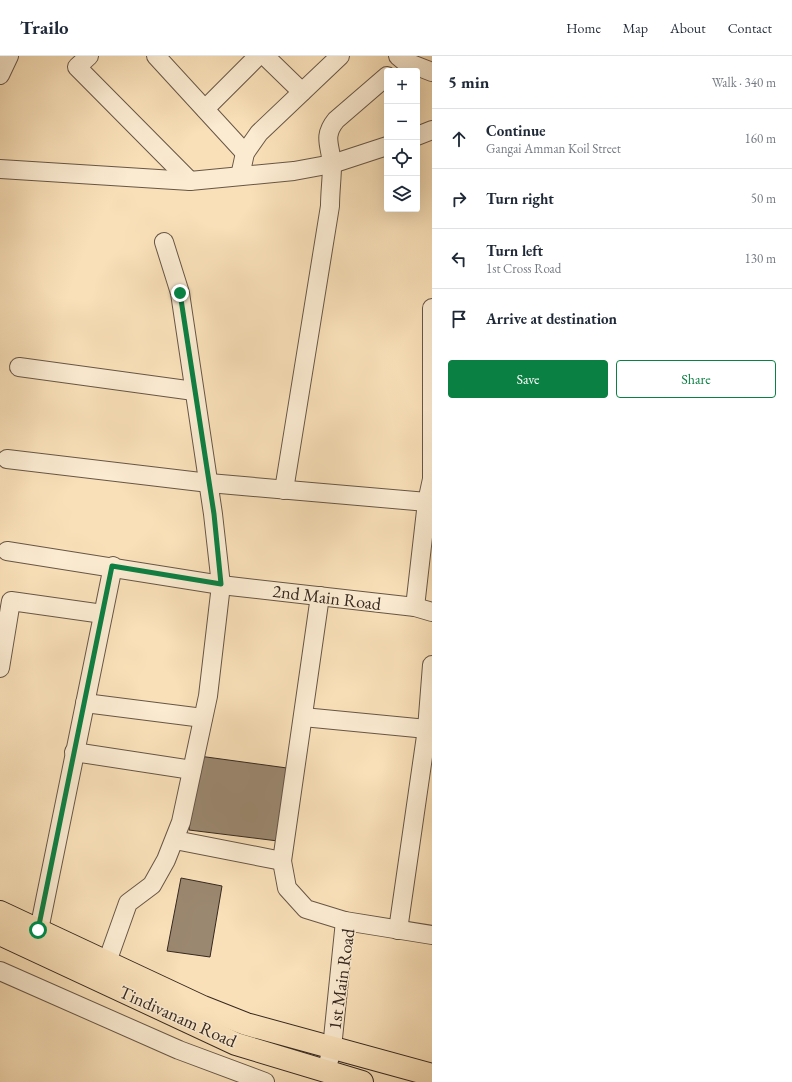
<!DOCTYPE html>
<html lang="en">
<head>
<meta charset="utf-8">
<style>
	:root { --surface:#fff; --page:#f6f6f7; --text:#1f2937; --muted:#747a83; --line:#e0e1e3; --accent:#0b8043 }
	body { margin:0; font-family:"EB Garamond",serif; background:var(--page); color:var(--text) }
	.controls { position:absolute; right:12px; top:12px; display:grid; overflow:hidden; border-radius:4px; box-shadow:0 4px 16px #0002 }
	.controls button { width:36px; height:36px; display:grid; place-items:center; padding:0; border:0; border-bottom:1px solid var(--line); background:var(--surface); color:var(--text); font:20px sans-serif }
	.stop { position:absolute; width:12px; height:12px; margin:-9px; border:3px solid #0b8043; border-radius:50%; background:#fff }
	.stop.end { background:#0b8043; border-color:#fff; box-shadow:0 1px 4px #0008 }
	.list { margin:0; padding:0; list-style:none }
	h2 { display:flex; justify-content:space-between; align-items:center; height:52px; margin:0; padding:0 16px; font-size:17px }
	h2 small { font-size:13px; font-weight:400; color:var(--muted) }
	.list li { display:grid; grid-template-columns:26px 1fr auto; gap:12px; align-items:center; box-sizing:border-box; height:60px; padding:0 16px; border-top:1px solid var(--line) }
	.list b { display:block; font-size:15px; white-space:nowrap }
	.list p { margin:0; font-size:13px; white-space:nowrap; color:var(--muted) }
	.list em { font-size:13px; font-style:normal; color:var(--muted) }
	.actions { display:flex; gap:8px; padding:12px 16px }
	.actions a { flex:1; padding:9px 0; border:1px solid var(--accent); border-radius:4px; text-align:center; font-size:14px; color:var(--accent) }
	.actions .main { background:var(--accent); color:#fff }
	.icon { flex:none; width:22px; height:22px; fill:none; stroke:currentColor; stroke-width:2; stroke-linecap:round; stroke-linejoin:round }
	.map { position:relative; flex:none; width:432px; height:1026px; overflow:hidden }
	header { display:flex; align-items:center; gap:24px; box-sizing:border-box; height:56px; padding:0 20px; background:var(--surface); border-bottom:1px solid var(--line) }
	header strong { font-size:19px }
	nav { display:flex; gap:22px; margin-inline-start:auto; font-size:14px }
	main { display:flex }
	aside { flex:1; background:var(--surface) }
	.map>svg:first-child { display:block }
</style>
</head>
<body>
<header>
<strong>Trailo</strong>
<nav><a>Home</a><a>Map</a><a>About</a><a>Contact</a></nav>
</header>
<main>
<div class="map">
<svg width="432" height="1026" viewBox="0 0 432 1026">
	<rect width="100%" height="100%" fill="#f9e0b8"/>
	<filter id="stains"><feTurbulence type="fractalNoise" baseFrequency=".005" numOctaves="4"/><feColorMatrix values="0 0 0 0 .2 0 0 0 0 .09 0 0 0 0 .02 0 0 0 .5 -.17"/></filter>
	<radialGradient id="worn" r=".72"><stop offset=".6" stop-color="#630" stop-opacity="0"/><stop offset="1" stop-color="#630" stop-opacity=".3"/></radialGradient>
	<g fill="#9b8870" stroke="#362821">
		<polygon points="199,700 287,712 278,785 189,774"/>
		<polygon points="181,822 222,830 210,901 167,895"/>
	</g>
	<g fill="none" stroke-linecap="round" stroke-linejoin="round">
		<defs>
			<g id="minor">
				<polyline points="89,0 77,11 190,125"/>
				<polyline points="156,0 245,97"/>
				<polyline points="265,0 302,36"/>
				<polyline points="398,0 404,5 432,16"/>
				<polyline points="0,19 9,0"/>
				<polyline points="205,53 258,0"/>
				<polyline points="417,80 432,74"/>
				<polyline points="0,113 190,125 294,115 332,108 387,90"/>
				<polyline points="240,120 245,97 259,77 340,0"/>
				<polyline points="19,311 194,335"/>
				<polyline points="7,403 209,427 427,446"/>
				<path d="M 284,434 L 330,150 C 330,136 332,122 332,109 C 331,90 322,81 336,64 L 387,20"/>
				<polyline points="7,495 221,529 415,551 432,556"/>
				<polyline points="320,540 282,805 287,832 306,853 345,865"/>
				<polyline points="415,551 427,446 432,423 432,252"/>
				<polyline points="0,612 11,545 103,558"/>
				<polyline points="85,647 203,662"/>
				<polyline points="303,661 427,673"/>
				<polyline points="74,696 192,714"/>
				<polyline points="175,784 282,805"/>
				<polyline points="39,874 113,510"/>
				<polyline points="398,874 427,673 432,609"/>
				<polyline points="107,906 128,847 152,829 166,804 181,766 208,640 221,529 213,458 180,237 164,186"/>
				<polyline points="0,915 179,994 265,1026"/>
				<polyline points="326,1016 332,992 345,865 432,879"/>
			</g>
			<g id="trunk">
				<polyline points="0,856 203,951 246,968 432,1019"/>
				<polyline points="0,878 236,988 362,1026"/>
			</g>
		</defs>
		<use href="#minor" stroke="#675647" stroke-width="20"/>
		<use href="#trunk" stroke="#362821" stroke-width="24"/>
		<use href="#minor" stroke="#fbebd1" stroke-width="18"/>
		<use href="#trunk" stroke="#f9e0b8" stroke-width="22"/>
	</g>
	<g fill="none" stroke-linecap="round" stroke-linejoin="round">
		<polyline stroke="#0b8043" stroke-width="5" points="38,874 112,510 221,528 214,458 180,237"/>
	</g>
	<g text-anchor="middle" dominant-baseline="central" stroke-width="3" stroke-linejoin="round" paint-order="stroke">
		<g font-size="18" fill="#362821" stroke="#fbebd1">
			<text transform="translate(327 541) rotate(7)">2nd Main Road</text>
			<text transform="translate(341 923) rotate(-82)">1st Main Road</text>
			<text transform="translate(178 960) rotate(24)">Tindivanam Road</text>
		</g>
	</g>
	<rect width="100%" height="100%" filter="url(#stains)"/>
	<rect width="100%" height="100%" fill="url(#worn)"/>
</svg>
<div class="controls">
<button>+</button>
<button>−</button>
<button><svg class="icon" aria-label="locate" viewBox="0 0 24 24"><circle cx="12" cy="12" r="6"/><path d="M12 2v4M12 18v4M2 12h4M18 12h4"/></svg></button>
<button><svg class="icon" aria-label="layers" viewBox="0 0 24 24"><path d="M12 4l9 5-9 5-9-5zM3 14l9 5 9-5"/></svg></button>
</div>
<div class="stop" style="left:38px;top:874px"></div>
<div class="stop end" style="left:180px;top:237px"></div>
</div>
<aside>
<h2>5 min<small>Walk · 340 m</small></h2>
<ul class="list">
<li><svg class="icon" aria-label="ahead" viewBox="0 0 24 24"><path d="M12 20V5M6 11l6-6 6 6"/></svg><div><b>Continue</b><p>Gangai Amman Koil Street</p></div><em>160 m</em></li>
<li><svg class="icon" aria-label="right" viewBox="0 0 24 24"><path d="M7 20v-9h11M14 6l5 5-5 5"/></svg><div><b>Turn right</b></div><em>50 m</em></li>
<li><svg class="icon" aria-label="left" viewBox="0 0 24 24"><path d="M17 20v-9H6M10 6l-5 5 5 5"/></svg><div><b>Turn left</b><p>1st Cross Road</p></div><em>130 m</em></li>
<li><svg class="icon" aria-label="arrive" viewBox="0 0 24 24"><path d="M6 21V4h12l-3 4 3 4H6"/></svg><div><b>Arrive at destination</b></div></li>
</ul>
<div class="actions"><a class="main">Save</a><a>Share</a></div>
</aside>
</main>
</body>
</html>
